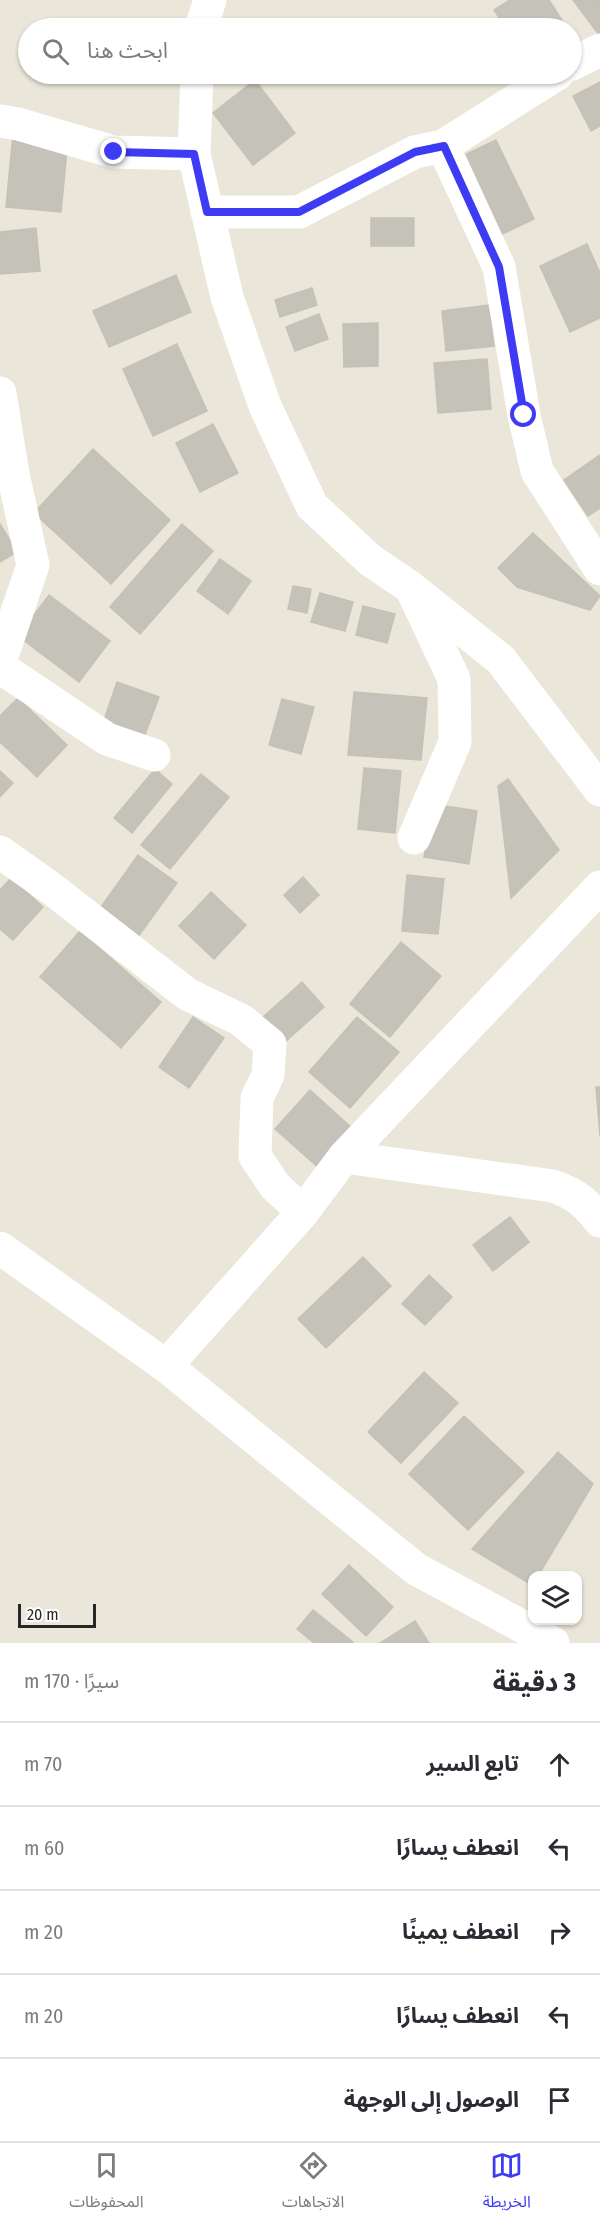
<!DOCTYPE html>
<html lang="ar">
<meta charset="utf-8">
<style>
:root{--surface:#fff;--page:#f2f2f3;--text:#2b2b33;--muted:#7c7c81;--line:#e1e1e2;--accent:#3d3bf4}
body{margin:0;font-family:"Fira Sans Condensed","Noto Sans Arabic",sans-serif;background:var(--page);color:var(--text);direction:rtl}
.controls{position:absolute;right:18px;bottom:18px;display:grid;overflow:hidden;border-radius:12px;box-shadow:0 2px 4px #0004}
.controls button{width:54px;height:54px;display:grid;place-items:center;padding:0;border:0;border-bottom:2px solid var(--line);background:var(--surface);color:var(--text);font:30px sans-serif}
.scale{position:absolute;left:18px;bottom:15px;width:78px;box-sizing:border-box;padding-left:6px;border:3px solid #272727;border-top:0;font-size:16px;line-height:21px;white-space:nowrap;color:#272727;-webkit-text-stroke:4px #fff;paint-order:stroke}
.stop{position:absolute;width:18px;height:18px;margin:-14px;border:4px solid #3d3bf4;border-radius:50%;background:#fff}
.stop.end{background:#3d3bf4;border-color:#fff;box-shadow:0 2px 6px #0008}
.list{margin:0;padding:0;list-style:none}
h2{display:flex;justify-content:space-between;align-items:center;height:78px;margin:0;padding:0 24px;font-size:26px}
h2 small{font-size:20px;font-weight:400;color:var(--muted)}
.list li{display:grid;grid-template-columns:39px 1fr auto;gap:18px;align-items:center;box-sizing:border-box;height:84px;padding:0 24px;border-top:2px solid var(--line)}
.list b{display:block;font-size:22px;white-space:nowrap}
.list em{font-size:20px;font-style:normal;color:var(--muted)}
.icon{flex:none;width:33px;height:33px;fill:none;stroke:currentColor;stroke-width:2;stroke-linecap:round;stroke-linejoin:round}
.map{position:relative;flex:none;width:600px;height:1643px;overflow:hidden;direction:ltr}
.search{position:absolute;background:var(--surface);box-shadow:0 2px 4px #0004;left:18px;right:18px;top:18px;height:66px;display:flex;align-items:center;gap:15px;box-sizing:border-box;padding:0 21px;border-radius:33px;color:var(--muted);font-size:22px}
.sheet{height:498px;background:var(--surface)}
nav{display:flex;justify-content:space-around;align-items:center;box-sizing:border-box;height:84px;border-top:2px solid var(--line);background:var(--surface);font-size:16px;color:var(--muted)}
nav a{display:grid;justify-items:center;gap:3px}
nav .on{color:var(--accent)}
.map>svg:first-child{display:block}
.building{fill:#c5c2b9;stroke:#c4c2b3;stroke-width:1.5}
.lines{fill:none;stroke-linecap:round;stroke-linejoin:round}
.minor{stroke:#fff;stroke-width:33}
.route{stroke:#3d3bf4;stroke-width:8}
</style>
<div class="map">
<svg width="600" height="1643" viewBox="0 0 600 1643">
<rect width="100%" height="100%" fill="#eae6d9"/>
<path class="building" d="M510,0H549L567,28H506L494,10Z
M573,0H600V36Z
M255,80L295,133L253,165L213,113Z
M600,82V126L591,131L573,96Z
M13,134L68,139L61,212L6,207Z
M496,140L534,219L496,237L458,158Z
M371,218H414V246H371Z
M36,228L40,271L0,274V232Z
M587,244L600,273V318L570,332L540,266Z
M176,275L191,312L109,347L93,311Z
M312,288L317,305L280,317L275,300Z
M489,305L494,346L446,351L442,311Z
M319,314L328,339L295,351L286,327Z
M378,323V366L344,367L343,324Z
M177,344L207,411L153,436L123,369Z
M487,359L491,409L438,413L434,363Z
M213,424L238,473L200,492L176,443Z
M93,449L170,520L111,584L34,513Z
M600,455V508L588,516L564,480Z
M0,524L17,552L0,562Z
M182,524L213,551L140,634L110,607Z
M533,533L600,596L590,610L517,587L498,568Z
M220,559L251,581L228,614L197,591Z
M293,586L311,589L307,613L288,609Z
M320,593L353,602L345,631L311,622Z
M49,595L110,641L79,682L18,636Z
M363,606L395,614L387,643L356,635Z
M117,682L159,697L143,740L102,726Z
M354,692L427,698L421,760L348,755Z
M18,698L67,745L37,777L0,742V716Z
M282,699L314,707L301,754L269,745Z
M364,768L401,771L395,833L358,829Z
M155,769L172,784L132,833L114,818Z
M0,771L13,783L0,797Z
M201,774L229,797L170,869L141,845Z
M508,779L559,850L511,898L498,786Z
M432,804L477,811L469,864L424,857Z
M138,855L177,883L135,941L96,914Z
M407,875L444,879L438,934L402,931Z
M303,877L319,895L300,913L284,895Z
M11,878L43,907L13,940L0,929V890Z
M211,892L246,925L214,959L179,926Z
M80,931L161,1002L121,1048L40,977Z
M401,942L441,976L390,1037L350,1004Z
M302,982L324,1007L285,1042L263,1017Z
M193,1017L224,1038L189,1088L159,1067Z
M357,1017L399,1052L350,1108L309,1072Z
M596,1087H600V1136Z
M310,1090L354,1130L320,1169L275,1129Z
M510,1217L529,1242L493,1271L473,1245Z
M363,1257L391,1286L326,1348L298,1319Z
M429,1275L452,1297L425,1325L402,1304Z
M424,1372L458,1403L401,1463L368,1432Z
M464,1416L524,1472L468,1530L409,1474Z
M558,1452L593,1484L538,1576H532V1585L472,1549Z
M349,1565L393,1607L366,1636L322,1594Z
M313,1610L353,1642L352,1643H314L297,1629Z
M415,1621L429,1643H380Z"/>
<g class="lines">
<path class="minor" d="M201,28L210,0
M572,64L600,50
M197,74L194,154L227,297L265,406L312,506L370,560L410,587L501,660L600,790
M0,121L18,124L114,152L194,154
M443,146L499,267L524,415L537,471L600,569
M207,212H299L415,152L443,146L557,74
M0,393L13,474L33,565L0,662
M0,667L107,739L154,755
M414,838L455,742L454,679L414,594
M0,852L52,889L187,994L241,1020L270,1044L268,1075L257,1098L255,1156L275,1186L303,1212
M344,1157L553,1186C575,1194 586,1202 600,1221
M0,1248L166,1366L416,1569L553,1643
M166,1366L303,1212L344,1157L600,887"/>
</g>
<g class="lines">
<path class="route" d="M114,152L194,154L207,212H299L415,152L444,146L499,267L524,415"/>
</g>
</svg>
<div class="controls">
<button><svg class="icon" aria-label="layers" viewBox="0 0 24 24"><path d="M12 4l9 5-9 5-9-5zM3 14l9 5 9-5"/></svg></button>
</div>
<div class="scale">20 m</div>
<div class="stop" style="left:524px;top:415px"></div>
<div class="stop end" style="left:114px;top:152px"></div>
<div class="search"><svg class="icon" aria-label="search" viewBox="0 0 24 24"><circle cx="10" cy="10" r="6"/><path d="M15 15l6 6"/></svg>ابحث هنا</div>
</div>
<section class="sheet">
<h2>3 دقيقة<small>سيرًا · 170 m</small></h2>
<ul class="list">
<li><svg class="icon" aria-label="ahead" viewBox="0 0 24 24"><path d="M12 20V5M6 11l6-6 6 6"/></svg><div><b>تابع السير</b></div><em>70 m</em></li>
<li><svg class="icon" aria-label="left" viewBox="0 0 24 24"><path d="M17 20v-9H6M10 6l-5 5 5 5"/></svg><div><b>انعطف يسارًا</b></div><em>60 m</em></li>
<li><svg class="icon" aria-label="right" viewBox="0 0 24 24"><path d="M7 20v-9h11M14 6l5 5-5 5"/></svg><div><b>انعطف يمينًا</b></div><em>20 m</em></li>
<li><svg class="icon" aria-label="left" viewBox="0 0 24 24"><path d="M17 20v-9H6M10 6l-5 5 5 5"/></svg><div><b>انعطف يسارًا</b></div><em>20 m</em></li>
<li><svg class="icon" aria-label="arrive" viewBox="0 0 24 24"><path d="M6 21V4h12l-3 4 3 4H6"/></svg><div><b>الوصول إلى الوجهة</b></div></li>
</ul>
</section>
<nav>
<a class="on"><svg class="icon" aria-label="map" viewBox="0 0 24 24"><path d="M3 6l6-2 6 2 6-2v14l-6 2-6-2-6 2zM9 4v14M15 6v14"/></svg>الخريطة</a>
<a><svg class="icon" aria-label="directions" viewBox="0 0 24 24"><path d="M12 3l9 9-9 9-9-9zM9 14v-3h6M13 9l2 2-2 2"/></svg>الاتجاهات</a>
<a><svg class="icon" aria-label="saved" viewBox="0 0 24 24"><path d="M7 4h10v16l-5-4-5 4z"/></svg>المحفوظات</a>
</nav>
